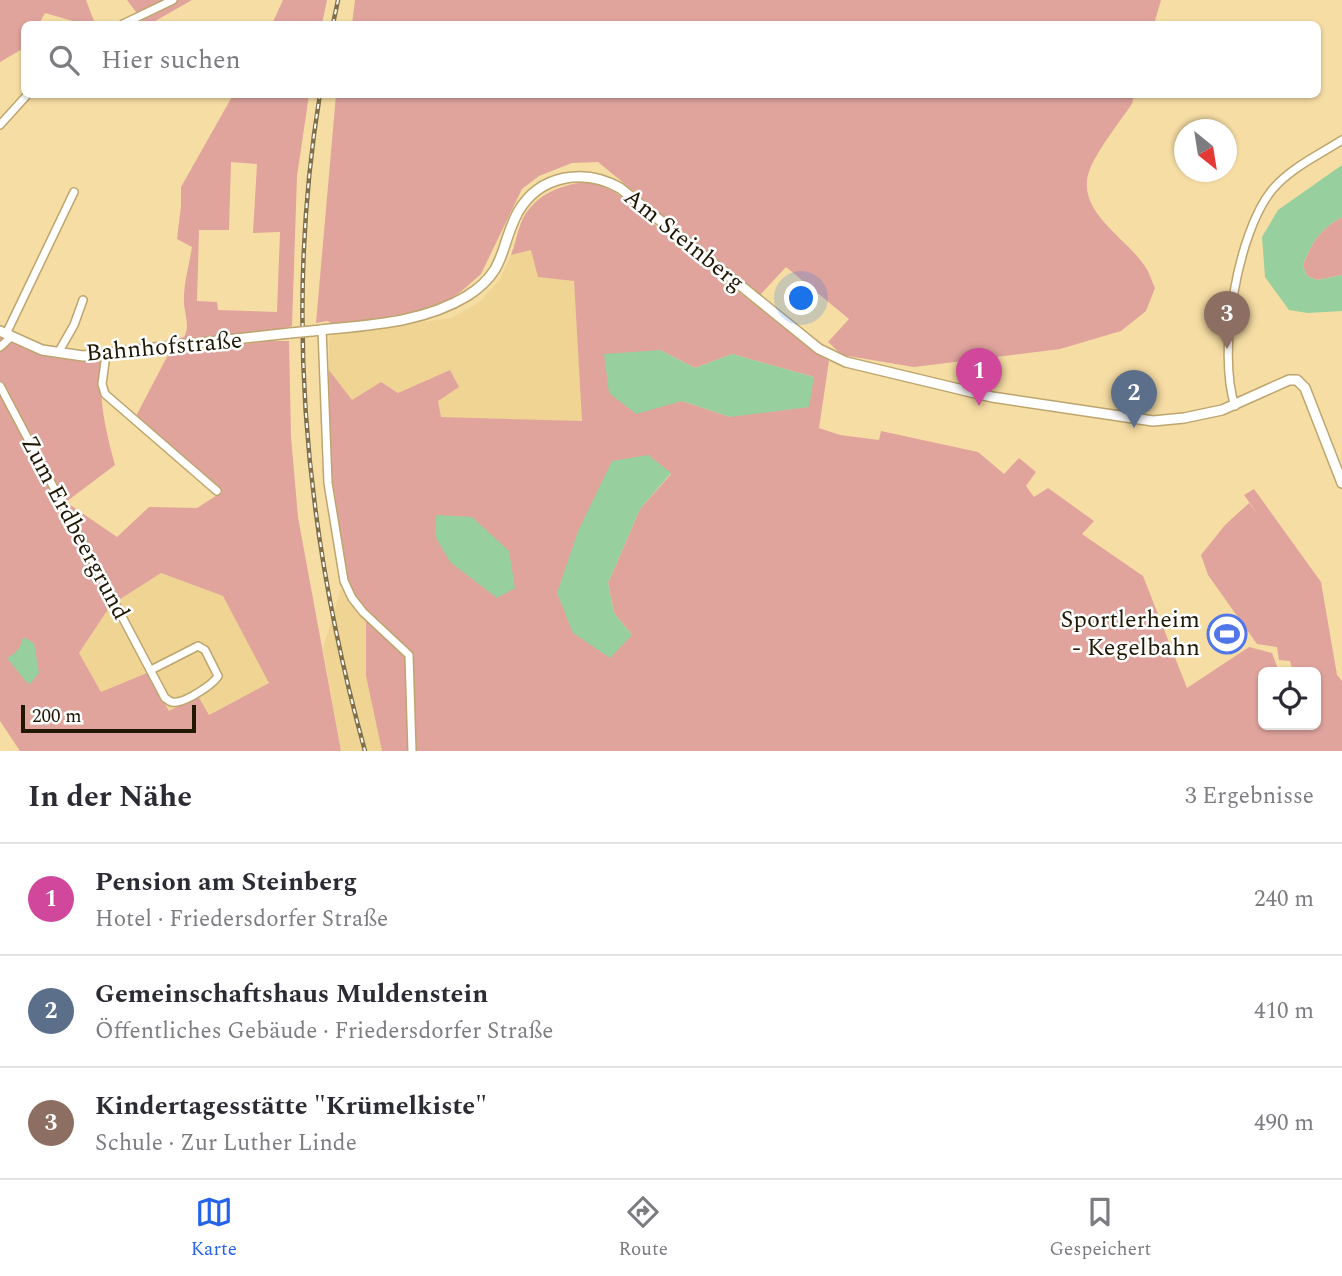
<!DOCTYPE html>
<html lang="de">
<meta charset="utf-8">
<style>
:root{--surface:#fff;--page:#f7f7f7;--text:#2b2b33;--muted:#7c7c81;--line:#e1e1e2;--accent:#2563eb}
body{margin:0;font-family:Spectral,serif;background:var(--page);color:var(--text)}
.controls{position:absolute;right:21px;bottom:21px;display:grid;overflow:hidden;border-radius:10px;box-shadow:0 2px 5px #0004}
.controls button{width:63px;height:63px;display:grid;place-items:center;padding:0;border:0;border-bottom:2px solid var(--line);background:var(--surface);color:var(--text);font:35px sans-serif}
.compass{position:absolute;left:1174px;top:119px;width:63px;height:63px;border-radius:50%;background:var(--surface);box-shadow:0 2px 5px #0004;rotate:150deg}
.scale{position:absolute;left:21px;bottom:18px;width:175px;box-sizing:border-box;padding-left:7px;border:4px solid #211803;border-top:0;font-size:19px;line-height:24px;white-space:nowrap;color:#211803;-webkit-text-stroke:5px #fff;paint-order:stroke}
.you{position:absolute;left:802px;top:299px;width:24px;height:24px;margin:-18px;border:5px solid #fff;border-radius:50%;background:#1a73e8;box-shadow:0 0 0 10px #1a73e833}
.badge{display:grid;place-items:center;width:46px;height:46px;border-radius:50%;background:var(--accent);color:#fff;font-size:23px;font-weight:700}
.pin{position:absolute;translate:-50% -58px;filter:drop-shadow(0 2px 4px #0008)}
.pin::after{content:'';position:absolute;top:37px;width:24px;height:21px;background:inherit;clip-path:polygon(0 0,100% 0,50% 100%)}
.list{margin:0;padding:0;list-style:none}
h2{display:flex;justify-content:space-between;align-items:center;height:91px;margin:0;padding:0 28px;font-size:30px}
h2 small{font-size:23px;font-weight:400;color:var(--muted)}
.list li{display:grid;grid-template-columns:46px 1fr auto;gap:21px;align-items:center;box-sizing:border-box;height:112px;padding:0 28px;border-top:2px solid var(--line)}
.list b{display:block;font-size:26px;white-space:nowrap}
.list p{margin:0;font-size:23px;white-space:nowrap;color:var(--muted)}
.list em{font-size:23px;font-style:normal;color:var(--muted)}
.icon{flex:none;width:38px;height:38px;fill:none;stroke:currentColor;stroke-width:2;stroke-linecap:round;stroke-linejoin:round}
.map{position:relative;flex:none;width:1342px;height:751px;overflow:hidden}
.search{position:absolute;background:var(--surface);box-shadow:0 2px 5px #0004;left:21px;right:21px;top:21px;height:77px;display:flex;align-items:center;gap:18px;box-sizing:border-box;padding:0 24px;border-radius:10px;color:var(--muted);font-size:26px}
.sheet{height:427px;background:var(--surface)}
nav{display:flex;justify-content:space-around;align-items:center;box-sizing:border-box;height:98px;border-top:2px solid var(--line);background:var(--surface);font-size:19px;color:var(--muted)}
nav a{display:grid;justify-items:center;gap:4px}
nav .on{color:var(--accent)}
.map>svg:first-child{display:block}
.built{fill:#efd493}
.green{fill:#e0a49d;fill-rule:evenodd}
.water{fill:#98cf9e}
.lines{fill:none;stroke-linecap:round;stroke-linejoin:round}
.minor-casing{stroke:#bda56e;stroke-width:10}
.major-casing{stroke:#bda56e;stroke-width:12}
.minor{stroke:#fff;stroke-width:7}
.major{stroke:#fff;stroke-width:9}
.rail-casing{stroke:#7f6f4a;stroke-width:4.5}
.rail{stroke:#fff;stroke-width:2;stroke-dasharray:5;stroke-linecap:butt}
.major-bridge-casing{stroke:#bda56e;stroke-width:12;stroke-linecap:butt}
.major-bridge{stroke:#fff;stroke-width:9}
.labels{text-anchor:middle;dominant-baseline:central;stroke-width:5;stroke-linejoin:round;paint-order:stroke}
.street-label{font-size:24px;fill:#211803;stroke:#fff}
.poi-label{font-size:24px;fill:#211803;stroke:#fff;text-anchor:end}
</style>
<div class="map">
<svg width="1342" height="751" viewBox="0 0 1342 751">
<rect width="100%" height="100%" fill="#f6dda4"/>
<path class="built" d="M531,249L574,280L582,422L441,417L438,402L450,370L398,393L381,382L352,400L329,370V338L332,335L451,318L480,302L500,279L511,255Z
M161,573L223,596L270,683L208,715L169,711L101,692L79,653L111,605Z
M341,589L366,619V676L382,751H341L323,648Z"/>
<path class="green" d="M0,0H86L95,24H83L45,13L39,24H24V48L0,62Z
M127,0H192L150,24H136L143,21Z
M283,0H327L322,24H272Z
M355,0H1161L1154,24H352Z
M233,95H309L297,176L292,326L272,332L170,344V341L184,337C190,327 185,315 184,304C183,285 189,266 192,247L177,239L181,206V187ZM231,162L257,164L253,233L280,232L277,312L218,310L217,302L197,301L199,230H229Z
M336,95H1134L1132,104C1120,121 1097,151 1090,169C1073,211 1128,238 1146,268C1150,274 1152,282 1155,288L1146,311L1121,331L1060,349L914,367L842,355L828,342L849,319L786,267L760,295L598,162L572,163L539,176L522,189L481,274L463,290L440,306L408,316L333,324L327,321L316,323Z
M585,182L600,185L615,192L710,270L829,361L819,428L840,435L879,440L881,431L978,452L1004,474L1019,458L1036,472L1026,486L1034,497L1048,488L1094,521L1082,534L1143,576L1187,688L1249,647L1272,653L1279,672H1263V725H1316V672H1293L1290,661L1279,660L1277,647L1257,644L1208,575L1201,555L1225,525L1249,503L1257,513L1244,495L1254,489L1321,582L1337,675L1342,681V751H382L366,676V611L354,594L347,576L330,464L329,370L352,400L381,382L398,393L450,370L459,387L438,401L441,417L582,421L574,281L538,277L531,250L511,255C515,245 517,233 521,223C532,196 559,185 585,182ZM660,350L695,368L732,354L814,377L730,417L682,401ZM648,455L671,474L640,509L608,583L614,613L632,635L557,593Z
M1342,217V275L1317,280L1307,276L1303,265C1312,242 1320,229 1342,217Z
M0,336C37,353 61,360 102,360C98,397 105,429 115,465L66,502L117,537L149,507L197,508L222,492L136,416L169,353L268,341H289L291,437L298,517L341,751H20L0,721ZM161,573L223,596L269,683L209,715L198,696L169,711L147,673L101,692L79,653L111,605Z"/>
<path class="water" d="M1342,165V217C1321,228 1311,243 1303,265L1307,276L1317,280L1342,275V311L1308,313L1289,310L1265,277L1262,237L1278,210Z
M660,350L695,368L732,354L814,377L809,407L730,417L682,401L636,414L609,393L604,354Z
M648,455L671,473L640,509L608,583L614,613L632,635L610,658L573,633L557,593L578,531L612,461Z
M436,515L472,517L509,551L515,588L497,598L450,562L435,536Z
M23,637L34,643L39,673L31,683L28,684L7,658C17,653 21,647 23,637Z"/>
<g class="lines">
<defs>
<path id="minor" d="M123,24L173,0
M0,125L28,94
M322,329L328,483L344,581L352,598L363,612L409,655L412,751
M6,334L74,192
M0,347L11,337
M58,353L74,325L83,300
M106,355L102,384L105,394L217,491
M0,386L165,698C170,701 171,703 177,702C187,701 214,684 218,676L205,650L198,646L151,670
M1235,406C1217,353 1237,233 1272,190C1290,168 1319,155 1342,140"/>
<path id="major" d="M0,331L42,350L83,356L290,333
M312,331C364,325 421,324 467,296C508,270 499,247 518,212C540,174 585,168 620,188L819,349L846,362L992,397L1153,421L1184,418L1222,410L1289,380H1297L1305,388L1342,483"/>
</defs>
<use href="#minor" class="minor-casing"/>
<use href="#major" class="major-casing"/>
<use href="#minor" class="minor"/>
<use href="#major" class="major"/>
<defs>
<path id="rail" d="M333,24L338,0
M320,94C284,314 306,538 365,751"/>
</defs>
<use href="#rail" class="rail-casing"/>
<use href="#rail" class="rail"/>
<defs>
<path id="major-bridge" d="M290,333L312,331"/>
</defs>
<use href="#major-bridge" class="major-bridge-casing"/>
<use href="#major-bridge" class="major-bridge"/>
</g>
<defs>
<symbol id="stadium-ring" viewBox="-11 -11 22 22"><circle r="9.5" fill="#fff" stroke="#5076e9" stroke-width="1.5"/><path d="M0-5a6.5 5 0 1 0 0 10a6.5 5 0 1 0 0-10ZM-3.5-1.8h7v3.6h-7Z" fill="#5076e9"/></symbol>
</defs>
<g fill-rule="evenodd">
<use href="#stadium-ring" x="1205" y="612" width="44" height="44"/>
</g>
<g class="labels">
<g class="street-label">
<text transform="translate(684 240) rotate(39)">Am Steinberg</text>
<text transform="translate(164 347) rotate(-5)">Bahnhofstraße</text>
<text transform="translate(75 528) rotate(62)">Zum Erdbeergrund</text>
</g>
<g class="poi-label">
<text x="1200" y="620">Sportlerheim<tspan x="1200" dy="28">- Kegelbahn</tspan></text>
</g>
</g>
</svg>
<div class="controls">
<button><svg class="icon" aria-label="locate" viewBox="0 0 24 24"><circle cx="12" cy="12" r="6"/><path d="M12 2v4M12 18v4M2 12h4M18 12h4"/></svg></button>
</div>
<svg class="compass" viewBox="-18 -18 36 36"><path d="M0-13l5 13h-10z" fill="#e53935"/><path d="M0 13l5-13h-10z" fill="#7c7c81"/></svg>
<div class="scale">200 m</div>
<div class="you"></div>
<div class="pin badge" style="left:979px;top:406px;background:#d1479c">1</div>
<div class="pin badge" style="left:1134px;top:428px;background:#5c6f8a">2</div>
<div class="pin badge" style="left:1227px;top:349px;background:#8d6e63">3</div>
<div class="search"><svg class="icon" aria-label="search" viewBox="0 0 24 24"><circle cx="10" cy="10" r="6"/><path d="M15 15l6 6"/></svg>Hier suchen</div>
</div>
<section class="sheet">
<h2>In der Nähe<small>3 Ergebnisse</small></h2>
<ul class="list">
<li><span class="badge" style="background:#d1479c">1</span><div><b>Pension am Steinberg</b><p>Hotel · Friedersdorfer Straße</p></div><em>240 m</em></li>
<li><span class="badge" style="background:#5c6f8a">2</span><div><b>Gemeinschaftshaus Muldenstein</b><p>Öffentliches Gebäude · Friedersdorfer Straße</p></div><em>410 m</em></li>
<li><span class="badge" style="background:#8d6e63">3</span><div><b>Kindertagesstätte &quot;Krümelkiste&quot;</b><p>Schule · Zur Luther Linde</p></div><em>490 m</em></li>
</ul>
</section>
<nav>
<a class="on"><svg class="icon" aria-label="map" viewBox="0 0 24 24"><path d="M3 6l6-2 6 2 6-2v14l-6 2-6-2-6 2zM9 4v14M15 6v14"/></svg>Karte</a>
<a><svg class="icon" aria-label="directions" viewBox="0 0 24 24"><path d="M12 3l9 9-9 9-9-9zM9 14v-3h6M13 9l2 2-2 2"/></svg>Route</a>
<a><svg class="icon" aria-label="saved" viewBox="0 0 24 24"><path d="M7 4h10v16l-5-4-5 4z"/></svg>Gespeichert</a>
</nav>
